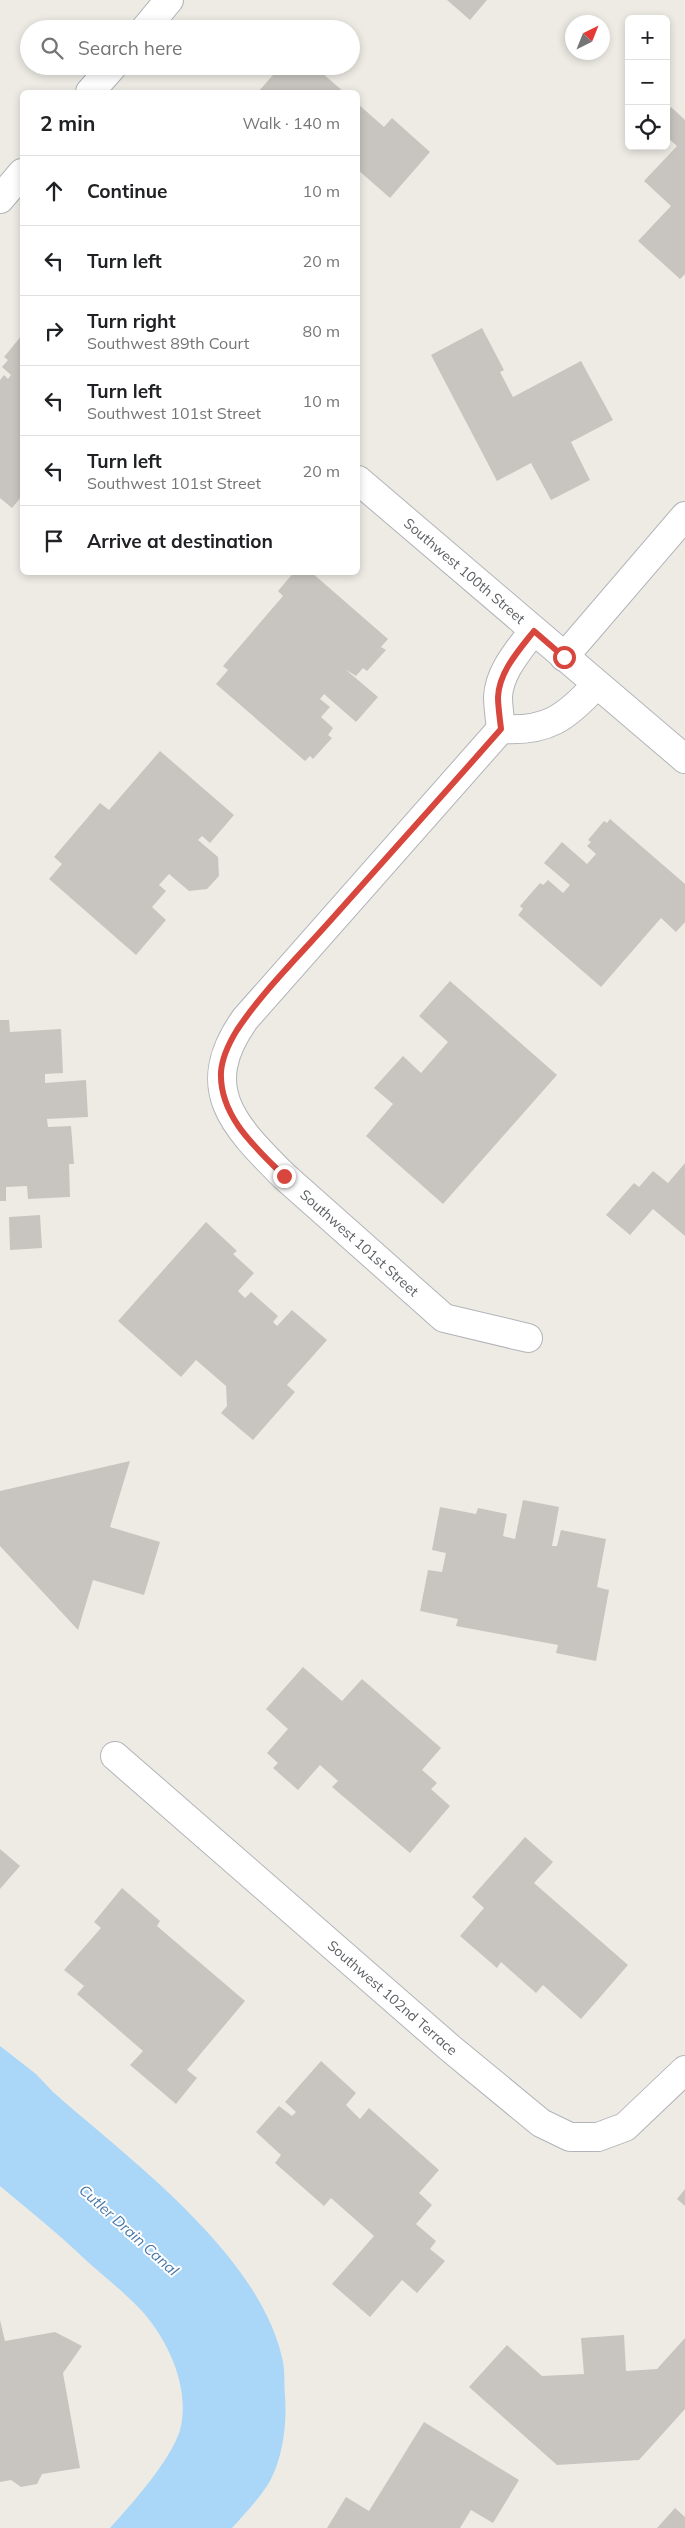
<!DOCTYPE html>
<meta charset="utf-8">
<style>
:root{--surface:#fff;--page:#f2f2f2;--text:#202124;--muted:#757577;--line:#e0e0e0}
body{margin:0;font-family:Mulish,sans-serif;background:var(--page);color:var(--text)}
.controls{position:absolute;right:15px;top:15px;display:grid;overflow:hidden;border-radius:8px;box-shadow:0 2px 8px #0003}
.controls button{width:45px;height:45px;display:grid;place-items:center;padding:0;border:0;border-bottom:1px solid var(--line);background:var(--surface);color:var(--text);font:25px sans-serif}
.compass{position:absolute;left:565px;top:15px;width:45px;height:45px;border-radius:50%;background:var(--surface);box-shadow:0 2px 8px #0003;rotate:43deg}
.stop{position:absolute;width:15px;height:15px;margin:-11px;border:4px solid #d8473e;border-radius:50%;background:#fff}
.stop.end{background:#d8473e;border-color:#fff;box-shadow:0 1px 5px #0008}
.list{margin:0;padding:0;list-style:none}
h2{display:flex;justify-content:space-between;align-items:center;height:65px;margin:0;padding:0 20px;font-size:21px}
h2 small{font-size:16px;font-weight:400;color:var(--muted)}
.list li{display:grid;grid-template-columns:32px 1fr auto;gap:15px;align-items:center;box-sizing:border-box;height:70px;padding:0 20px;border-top:1px solid var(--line)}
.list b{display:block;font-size:19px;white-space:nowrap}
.list p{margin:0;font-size:16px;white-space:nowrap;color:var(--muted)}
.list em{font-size:16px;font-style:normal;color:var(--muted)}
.icon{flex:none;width:28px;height:28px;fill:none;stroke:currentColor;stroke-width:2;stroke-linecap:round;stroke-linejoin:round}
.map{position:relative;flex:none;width:685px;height:2528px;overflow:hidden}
.search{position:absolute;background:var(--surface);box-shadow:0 2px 8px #0003;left:20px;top:20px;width:340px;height:55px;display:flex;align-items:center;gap:12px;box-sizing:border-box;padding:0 18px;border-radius:28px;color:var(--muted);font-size:19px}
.panel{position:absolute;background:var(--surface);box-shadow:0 2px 8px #0003;left:20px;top:90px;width:340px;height:485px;border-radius:8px}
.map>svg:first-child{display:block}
.water{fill:#aad6f7}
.building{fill:#c8c5c0}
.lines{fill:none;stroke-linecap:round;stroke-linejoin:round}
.minor-casing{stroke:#b1b4b8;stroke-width:30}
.minor{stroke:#fff;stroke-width:28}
.route{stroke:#d8473e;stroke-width:6}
.labels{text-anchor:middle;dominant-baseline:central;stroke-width:4;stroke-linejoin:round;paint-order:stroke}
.street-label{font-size:14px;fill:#5c5f63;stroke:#fff}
.water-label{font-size:15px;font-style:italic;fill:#4978a7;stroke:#fff}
</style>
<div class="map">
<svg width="685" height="2528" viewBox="0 0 685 2528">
<rect width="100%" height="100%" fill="#edebe4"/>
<path class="water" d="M0,2046L36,2074L53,2092C130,2160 262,2256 283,2362C285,2373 284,2385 285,2396C287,2424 283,2456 270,2481C260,2498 245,2513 232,2528H110C132,2504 171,2460 180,2430C191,2388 168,2339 140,2309C124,2292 106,2278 89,2263C61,2236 30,2211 0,2186Z"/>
<path class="building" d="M447,0H487L470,20Z
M281,66H314L344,92H258Z
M358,104L384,127L392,118L430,152L390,198L358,170Z
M671,107L685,120V274L680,279L638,241L671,206L644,181L677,146L666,136V112Z
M482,328L504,370L500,372L513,397L581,361L613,420L571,442L590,480L551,500L531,463L497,481L431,355Z
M22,335V496L12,508L0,498V380L4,375L8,379L11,375L2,367L8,360L4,357Z
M294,572H311L388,639L381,647L386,650L367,671L363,668L356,676L345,669L378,697L356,722L324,694L320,699L330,707L321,717L333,728L328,735L332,738L313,759L310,756L305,761L216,684L228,670L223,666L283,596L278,591Z
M160,751L234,815L210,843L202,836L198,840L218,857L219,876L207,889L189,891L169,874L159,885L166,891L152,907L166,920L136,955L49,879L62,864L54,857L100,803L109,810Z
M610,819L685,884V922L676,932L661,918L601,987L518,915L523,909L520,906L540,883L543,885L548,880L563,893L570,885L544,863L562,842L587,864L596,854L587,846L591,842L588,840L604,821L607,823Z
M450,981L557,1075L443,1204L366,1136L393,1104L374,1088L403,1056L421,1073L448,1042L419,1016Z
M0,1020H9L10,1032L61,1029L63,1073L45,1074V1083L86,1080L88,1117L47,1119L48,1127L71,1126L74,1164H69L70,1197L28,1199L27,1186L6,1187V1201H0Z
M685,1163V1236L653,1209L630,1235L606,1215L634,1183L639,1187L653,1171L668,1183Z
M40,1215L42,1248L10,1250L9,1217Z
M206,1222L237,1251L233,1254L254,1273L238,1291L245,1298L251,1292L278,1316L273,1322L277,1326L292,1310L327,1340L287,1385L295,1392L253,1440L221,1413L227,1406L226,1386L196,1360L181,1377L118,1321Z
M130,1461L110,1527L160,1542L144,1595L93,1580L78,1630L0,1546V1491Z
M523,1500L559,1507L552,1546H557L561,1530L606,1539L597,1587L609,1590L596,1661L556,1653L558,1645L456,1626L458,1619L420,1611L428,1570L442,1572L446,1553L432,1550L440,1507L476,1514L478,1508L507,1514L503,1536L515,1539Z
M303,1667L342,1701L362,1679L441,1748L422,1770L437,1783L431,1789L450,1806L410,1853L332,1787L338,1781L320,1765L298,1790L273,1768L278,1763L267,1753L288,1729L266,1709Z
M525,1837L553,1862L534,1883L628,1965L581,2019L543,1985L536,1993L501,1962L497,1968L460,1936L484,1908L472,1897Z
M0,1849L20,1866L0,1889Z
M122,1888L160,1921L157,1926L245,2001L187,2070L197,2078L176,2104L130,2065L143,2051L77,1994L84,1986L64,1970L101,1928L94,1922Z
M321,2061L356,2093L346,2105L360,2119L369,2108L439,2170L419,2193L432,2205L416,2224L436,2241L430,2249L445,2261L417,2293L402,2280L370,2317L332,2284L374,2236L331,2198L324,2206L275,2163L281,2155L256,2132L279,2106L292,2116L296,2112L285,2102Z
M685,2189V2206L677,2199Z
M0,2320L5,2341L55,2332L82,2346L63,2373L80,2468L42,2474L37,2484L21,2487L11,2480L0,2482Z
M624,2335L626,2371L657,2369L685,2338V2409L639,2460L557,2465L469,2387L507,2345L542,2376L584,2374L581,2338Z
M424,2422L519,2480L493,2523L471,2510L460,2528H327L346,2497L369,2511Z
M675,2508L685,2517V2528H657Z"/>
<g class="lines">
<defs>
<g id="minor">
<path d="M145,29L169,0"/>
<path d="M90,92L113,66"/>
<path d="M0,199L22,173"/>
<path id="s1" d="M358,480L685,759"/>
<path d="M564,657L685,516"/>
<path id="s2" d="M501,729L245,1019C196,1088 233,1125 284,1176L444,1318L528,1338"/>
<path d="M501,729C547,732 566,718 596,685"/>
<path d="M501,729C500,719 498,707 498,697C499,672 519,650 533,631"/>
<path id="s3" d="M115,1756L450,2048L541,2123L570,2137H598L625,2127L685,2070"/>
</g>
</defs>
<use href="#minor" class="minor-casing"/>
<use href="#minor" class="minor"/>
</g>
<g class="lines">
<path class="route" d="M284,1176C256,1148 219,1116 221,1072C222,1058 229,1043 237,1030C263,991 299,956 330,921C387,857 444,794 501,729C500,719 498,707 498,697C499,672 519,650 534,631L564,657"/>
</g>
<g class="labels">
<g class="street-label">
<text stroke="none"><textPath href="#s1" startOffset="140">Southwest 100th Street</textPath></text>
<text stroke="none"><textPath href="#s2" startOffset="671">Southwest 101st Street</textPath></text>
<text stroke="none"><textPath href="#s3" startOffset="368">Southwest 102nd Terrace</textPath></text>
</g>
<g class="water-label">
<text transform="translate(129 2230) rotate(42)">Cutler Drain Canal</text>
</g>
</g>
</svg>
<div class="controls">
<button>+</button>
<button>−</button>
<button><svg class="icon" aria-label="locate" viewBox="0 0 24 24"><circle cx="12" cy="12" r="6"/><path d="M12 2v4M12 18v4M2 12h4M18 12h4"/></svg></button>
</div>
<svg class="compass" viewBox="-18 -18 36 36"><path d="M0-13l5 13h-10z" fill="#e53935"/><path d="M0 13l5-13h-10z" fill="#757577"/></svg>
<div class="stop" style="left:564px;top:657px"></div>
<div class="stop end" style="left:284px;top:1176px"></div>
<div class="search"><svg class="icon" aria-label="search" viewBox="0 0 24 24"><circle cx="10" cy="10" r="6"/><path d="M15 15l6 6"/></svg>Search here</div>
<section class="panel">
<h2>2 min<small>Walk · 140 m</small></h2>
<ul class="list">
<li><svg class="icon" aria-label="ahead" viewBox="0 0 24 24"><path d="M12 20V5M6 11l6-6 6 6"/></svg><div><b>Continue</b></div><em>10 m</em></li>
<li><svg class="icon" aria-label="left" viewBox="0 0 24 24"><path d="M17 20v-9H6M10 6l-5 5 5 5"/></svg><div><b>Turn left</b></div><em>20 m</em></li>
<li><svg class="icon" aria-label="right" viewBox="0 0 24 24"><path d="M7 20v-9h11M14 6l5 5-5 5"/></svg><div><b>Turn right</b><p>Southwest 89th Court</p></div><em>80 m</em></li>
<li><svg class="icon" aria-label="left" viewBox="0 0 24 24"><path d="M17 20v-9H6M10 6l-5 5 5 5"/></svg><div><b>Turn left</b><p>Southwest 101st Street</p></div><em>10 m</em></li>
<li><svg class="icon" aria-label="left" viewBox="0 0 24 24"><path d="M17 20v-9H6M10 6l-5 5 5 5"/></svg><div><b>Turn left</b><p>Southwest 101st Street</p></div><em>20 m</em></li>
<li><svg class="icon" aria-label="arrive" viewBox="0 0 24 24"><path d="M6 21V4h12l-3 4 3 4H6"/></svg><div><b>Arrive at destination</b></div></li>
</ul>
</section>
</div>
